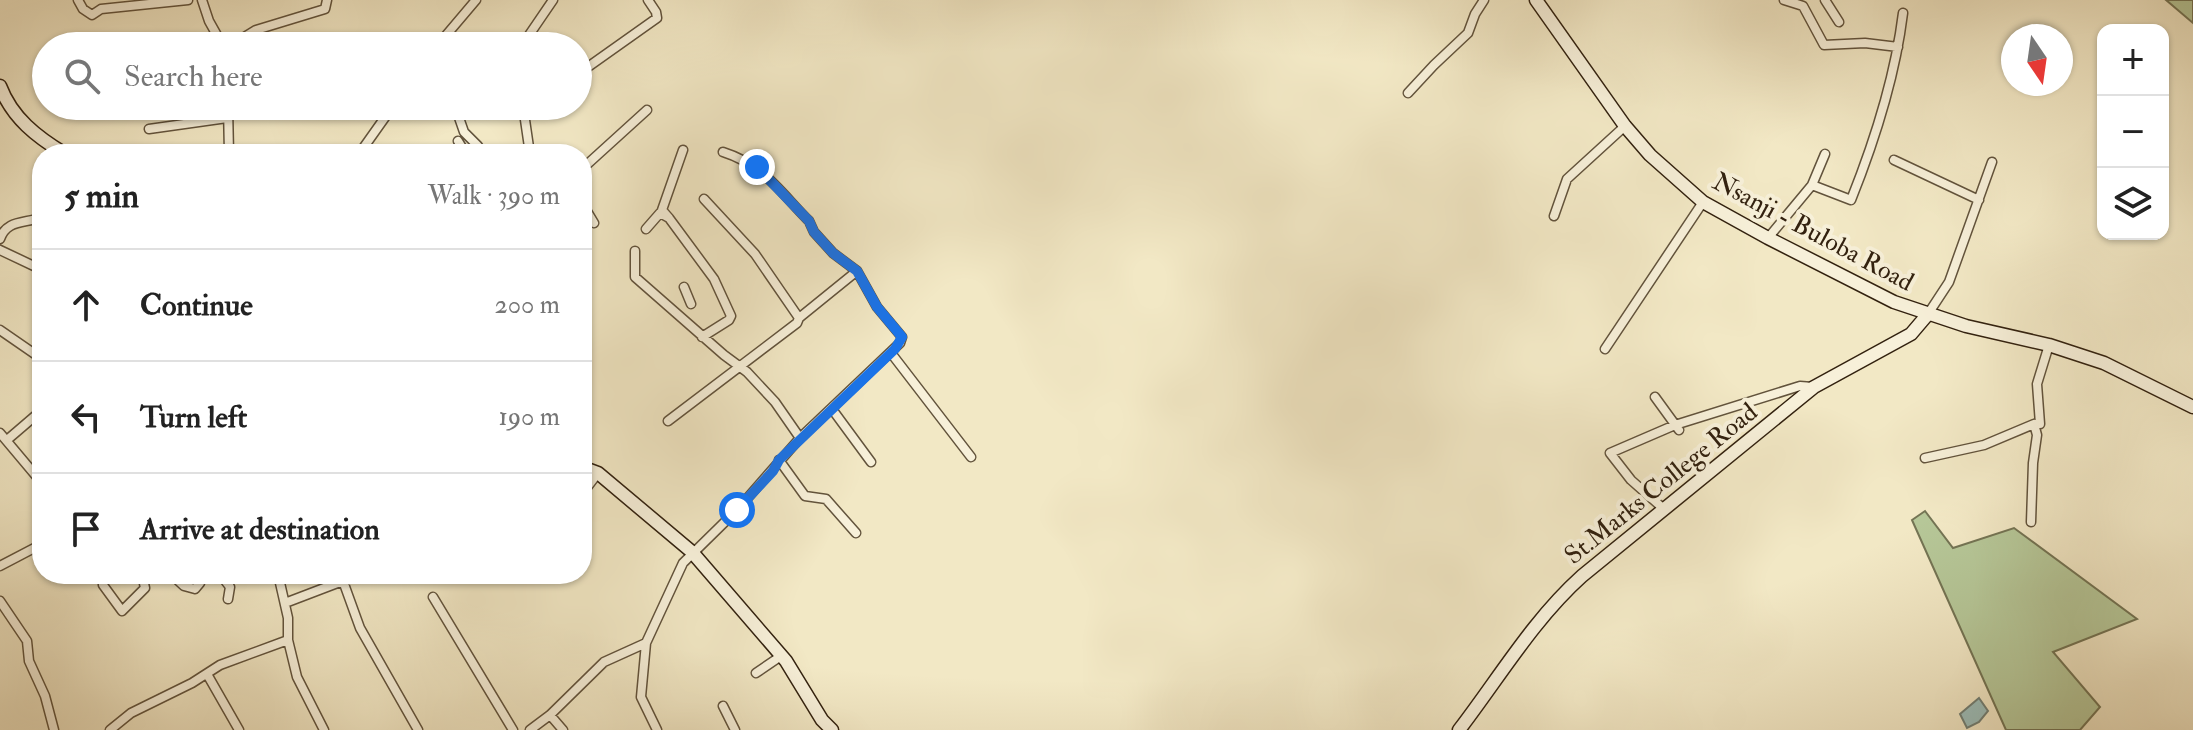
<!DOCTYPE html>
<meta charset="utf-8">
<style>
:root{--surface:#fff;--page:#f6f6f6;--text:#222;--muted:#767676;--line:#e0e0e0}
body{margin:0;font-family:"IM FELL Double Pica",serif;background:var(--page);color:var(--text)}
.controls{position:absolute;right:24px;top:24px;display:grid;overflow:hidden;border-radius:16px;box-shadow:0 2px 6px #0004}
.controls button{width:72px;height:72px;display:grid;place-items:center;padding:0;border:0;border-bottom:2px solid var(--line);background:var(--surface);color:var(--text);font:40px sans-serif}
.compass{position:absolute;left:2001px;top:24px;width:72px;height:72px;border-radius:50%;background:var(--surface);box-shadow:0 2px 6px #0004;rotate:167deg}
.stop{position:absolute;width:24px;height:24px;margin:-18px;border:6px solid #1a73e8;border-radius:50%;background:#fff}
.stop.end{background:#1a73e8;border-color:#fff;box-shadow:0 2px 8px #0008}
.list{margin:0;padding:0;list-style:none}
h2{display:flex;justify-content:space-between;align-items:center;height:104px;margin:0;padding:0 32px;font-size:34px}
h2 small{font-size:26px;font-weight:400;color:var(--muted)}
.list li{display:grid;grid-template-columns:52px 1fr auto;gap:24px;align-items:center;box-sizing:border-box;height:112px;padding:0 32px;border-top:2px solid var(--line)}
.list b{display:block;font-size:30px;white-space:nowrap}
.list em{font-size:26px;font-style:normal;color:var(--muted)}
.icon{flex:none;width:44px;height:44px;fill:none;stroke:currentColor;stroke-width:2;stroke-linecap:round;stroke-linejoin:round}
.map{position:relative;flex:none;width:2193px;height:730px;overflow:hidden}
.search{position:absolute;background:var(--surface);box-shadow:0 2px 6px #0004;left:32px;top:32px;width:560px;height:88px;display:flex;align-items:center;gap:20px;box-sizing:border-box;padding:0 28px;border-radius:44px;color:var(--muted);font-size:30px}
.panel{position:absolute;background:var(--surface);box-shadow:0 2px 6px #0004;left:32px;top:144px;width:560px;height:440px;border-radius:32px}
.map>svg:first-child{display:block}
.green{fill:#b6c798;stroke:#747454;stroke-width:2}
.water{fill:#9dbfbb;stroke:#728076;stroke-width:2}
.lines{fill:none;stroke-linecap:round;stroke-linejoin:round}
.street-casing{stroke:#62533c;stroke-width:11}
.secondary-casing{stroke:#32210f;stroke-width:15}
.street{stroke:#f7f0d9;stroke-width:8}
.secondary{stroke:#f7f0d9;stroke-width:12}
.route{stroke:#1a73e8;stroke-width:10}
.labels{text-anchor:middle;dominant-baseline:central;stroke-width:8;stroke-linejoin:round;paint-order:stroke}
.street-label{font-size:26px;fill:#32210f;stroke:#f7f0d9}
</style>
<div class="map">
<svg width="2193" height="730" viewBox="0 0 2193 730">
<rect width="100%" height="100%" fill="#f2e8c5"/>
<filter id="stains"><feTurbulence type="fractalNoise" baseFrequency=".0025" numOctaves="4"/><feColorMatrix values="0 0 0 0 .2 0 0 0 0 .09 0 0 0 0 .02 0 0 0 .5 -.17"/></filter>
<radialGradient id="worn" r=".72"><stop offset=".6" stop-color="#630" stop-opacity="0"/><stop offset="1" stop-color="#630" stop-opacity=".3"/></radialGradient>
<path class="green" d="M2166,0H2193V23Z
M1925,511L1953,548L2014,528L2137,619L2053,652L2100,707L2080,730H2006L1912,520Z"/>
<path class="water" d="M1979,698L1988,711L1979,722L1967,728L1960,714Z"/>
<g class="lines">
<defs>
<path id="street" d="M78,0L83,9L92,15L101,9L188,0
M202,0L209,21L223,46
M1784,0L1803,6L1824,45L1865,43L1898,47
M1825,0L1839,22
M230,46L256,30L325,9L327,0
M437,46L476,0
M518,46L525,41L553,0
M578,74L657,18L656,12L648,0
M1408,93L1434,65L1468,33L1475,14L1484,0
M228,106L229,154
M455,106L464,132L478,146L477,151L472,154
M228,113L248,106
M149,129L227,118
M458,141L466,154
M359,154L393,106
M530,154L524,113L532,106
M1894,160L1979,200
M582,169L647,110
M1812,185L1851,200C1875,140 1895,78 1903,13
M582,203L594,223
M1554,216L1567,179L1625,126
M669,218L714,279L731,316L729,320L702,337
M646,229L660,213L669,218L662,210L683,150
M1768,238L1812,185L1825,154
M0,239C7,219 25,224 42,217
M0,250L38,268
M635,251V277L724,355L747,372L775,402L800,438
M684,287L691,304
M1928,314L1949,282L1992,162
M799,318L857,271
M0,330L42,359
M1605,349L1703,202
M891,353L971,457
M582,362L586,371
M1655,397L1679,430
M832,409L871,462
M668,421L797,323L799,318L755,254L704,199
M0,433L42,483
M7,440L42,410
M1925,458L1984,445L2034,424
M779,460L805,496L826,499L856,533
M582,494L598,473
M1665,510L1631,480L1610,453L1675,425L1800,386L1813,387
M2031,522L2033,463L2037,435L2034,424H2040L2037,384L2049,345
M582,548H583
M0,566L42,544
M102,574L103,585L122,611L145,588L142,574
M171,574L184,586L195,589L200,583L196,574
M220,574L230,587L228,599
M343,581L360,628L418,730
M433,597L513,730
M0,601L27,641L29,661L45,696L54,730
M285,603L361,574
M288,640L297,677L324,730
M646,643L641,697L657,730
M756,673L781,656
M207,674L239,730
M723,706L735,730
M550,715L563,730
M110,730L131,713L192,683L220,665L288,640V618L278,574
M530,730L550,715L604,662L646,643L683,563L737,510L800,438L900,343L902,337L877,307L857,271L833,253L814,232L809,221C780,192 764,165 723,152"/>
<path id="secondary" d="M1536,0L1625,126L1650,155L1703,202L1768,238L1894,302L1966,326L2049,345L2104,363L2193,407
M0,86C12,118 37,137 65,154
M582,467L598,473L692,552L786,661L822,720L832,730
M1459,730C1499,678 1533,620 1582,576L1814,387L1911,334L1928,314"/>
</defs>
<use href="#street" class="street-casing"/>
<use href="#secondary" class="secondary-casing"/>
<use href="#street" class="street"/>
<use href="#secondary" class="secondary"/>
</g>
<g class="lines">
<path class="route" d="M737,510L773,471L779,460L895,349L902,337L877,307L857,271L833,253L814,232L809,221L757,167"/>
</g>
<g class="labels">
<g class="street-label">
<text transform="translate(1813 232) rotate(28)">Nsanji - Buloba Road</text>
<text transform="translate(1661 484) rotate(-39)">St.Marks College Road</text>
</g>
</g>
<rect width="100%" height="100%" filter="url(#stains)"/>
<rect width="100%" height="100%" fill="url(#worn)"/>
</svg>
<div class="controls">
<button>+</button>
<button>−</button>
<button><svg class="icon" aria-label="layers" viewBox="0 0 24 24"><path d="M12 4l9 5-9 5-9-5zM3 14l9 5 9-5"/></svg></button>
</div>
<svg class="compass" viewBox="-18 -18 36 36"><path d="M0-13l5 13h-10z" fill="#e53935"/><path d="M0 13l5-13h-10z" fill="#767676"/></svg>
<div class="stop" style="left:737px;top:510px"></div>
<div class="stop end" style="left:757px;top:167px"></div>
<div class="search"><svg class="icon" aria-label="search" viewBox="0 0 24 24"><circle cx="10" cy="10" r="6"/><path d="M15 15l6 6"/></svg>Search here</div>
<section class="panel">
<h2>5 min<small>Walk · 390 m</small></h2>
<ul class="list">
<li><svg class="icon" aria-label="ahead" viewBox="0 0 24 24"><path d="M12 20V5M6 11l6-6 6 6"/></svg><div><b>Continue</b></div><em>200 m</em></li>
<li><svg class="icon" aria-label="left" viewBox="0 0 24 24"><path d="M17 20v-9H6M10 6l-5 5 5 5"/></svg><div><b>Turn left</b></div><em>190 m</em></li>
<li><svg class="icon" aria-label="arrive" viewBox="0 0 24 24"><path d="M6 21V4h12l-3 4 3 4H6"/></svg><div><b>Arrive at destination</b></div></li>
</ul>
</section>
</div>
